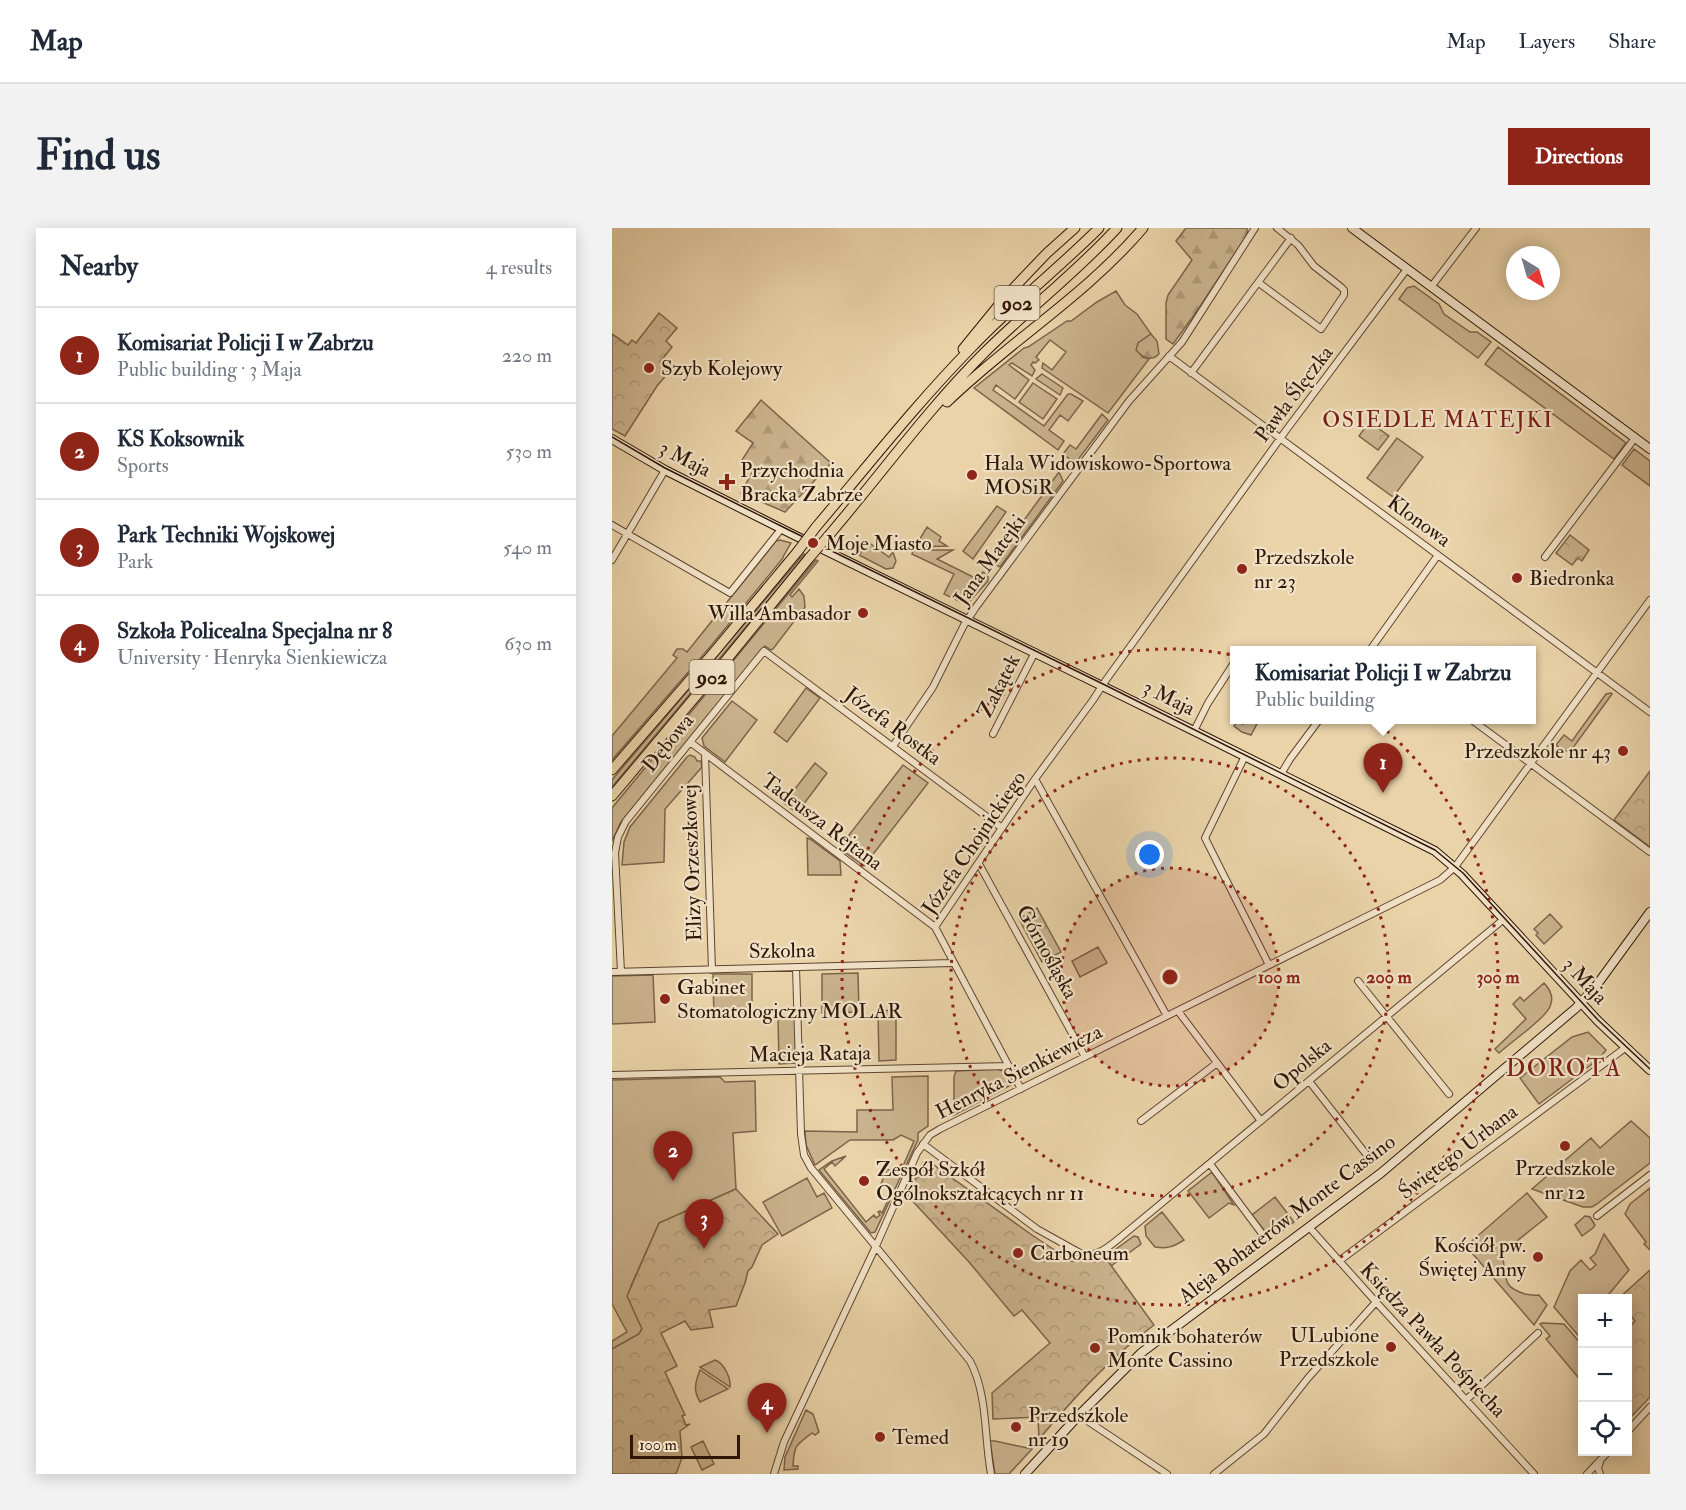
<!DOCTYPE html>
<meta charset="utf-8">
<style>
:root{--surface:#fff;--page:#f2f2f3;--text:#1f2937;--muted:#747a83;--line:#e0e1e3;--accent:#8f2418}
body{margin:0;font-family:"IM FELL Double Pica",serif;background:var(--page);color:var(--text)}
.controls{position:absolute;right:18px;bottom:18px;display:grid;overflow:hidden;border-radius:0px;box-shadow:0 3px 15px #0003}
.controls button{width:54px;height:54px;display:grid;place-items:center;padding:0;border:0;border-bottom:2px solid var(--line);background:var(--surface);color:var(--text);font:30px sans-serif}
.compass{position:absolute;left:894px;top:18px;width:54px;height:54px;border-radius:50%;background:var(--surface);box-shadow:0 3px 15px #0003;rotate:143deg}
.scale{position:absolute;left:18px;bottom:15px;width:110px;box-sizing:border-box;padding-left:6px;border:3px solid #2f1607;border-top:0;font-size:16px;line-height:21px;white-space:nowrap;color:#2f1607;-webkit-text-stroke:4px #f1e2c7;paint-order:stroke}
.you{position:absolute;left:538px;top:627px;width:21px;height:21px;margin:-15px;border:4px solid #fff;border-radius:50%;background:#1a73e8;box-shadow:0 0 0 9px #1a73e833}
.badge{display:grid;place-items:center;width:39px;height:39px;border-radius:50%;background:var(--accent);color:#fff;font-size:20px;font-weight:700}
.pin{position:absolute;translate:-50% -50px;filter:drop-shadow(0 2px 3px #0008)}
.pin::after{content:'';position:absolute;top:32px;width:21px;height:18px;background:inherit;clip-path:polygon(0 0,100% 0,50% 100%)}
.popup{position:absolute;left:618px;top:418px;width:306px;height:78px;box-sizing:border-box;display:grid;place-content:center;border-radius:0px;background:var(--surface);filter:drop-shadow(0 2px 4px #0005);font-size:20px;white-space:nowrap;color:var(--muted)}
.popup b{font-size:22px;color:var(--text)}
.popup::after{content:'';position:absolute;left:50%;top:100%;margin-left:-12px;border:12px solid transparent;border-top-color:var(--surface)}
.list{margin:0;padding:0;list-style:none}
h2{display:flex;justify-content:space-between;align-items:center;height:78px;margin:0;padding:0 24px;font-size:26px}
h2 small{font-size:20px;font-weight:400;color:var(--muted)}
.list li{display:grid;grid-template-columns:39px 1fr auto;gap:18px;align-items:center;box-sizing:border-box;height:96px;padding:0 24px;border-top:2px solid var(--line)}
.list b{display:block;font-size:22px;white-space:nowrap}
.list p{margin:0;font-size:20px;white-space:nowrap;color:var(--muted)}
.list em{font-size:20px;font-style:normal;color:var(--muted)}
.icon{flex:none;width:33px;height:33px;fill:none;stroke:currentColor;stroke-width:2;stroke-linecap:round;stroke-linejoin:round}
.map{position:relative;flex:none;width:1038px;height:1246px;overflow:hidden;border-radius:0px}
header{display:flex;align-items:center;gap:36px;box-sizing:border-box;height:84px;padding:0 30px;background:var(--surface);border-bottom:2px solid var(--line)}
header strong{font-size:28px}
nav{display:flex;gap:33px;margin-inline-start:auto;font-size:21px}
.intro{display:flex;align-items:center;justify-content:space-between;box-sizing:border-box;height:144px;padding:0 36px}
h1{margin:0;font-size:42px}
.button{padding:15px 27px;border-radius:0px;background:var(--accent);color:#fff;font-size:21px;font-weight:700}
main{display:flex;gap:36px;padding:0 36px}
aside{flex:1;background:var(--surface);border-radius:0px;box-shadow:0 3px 15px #0003}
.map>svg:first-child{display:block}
.green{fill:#cab38d;stroke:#7c644a;stroke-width:1.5}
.forest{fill:url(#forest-firs);stroke:#7c644a;stroke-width:1.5}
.park{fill:url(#park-crowns);stroke:#7c644a;stroke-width:1.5}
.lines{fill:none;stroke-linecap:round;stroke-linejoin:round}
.street-casing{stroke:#5e4530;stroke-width:8}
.secondary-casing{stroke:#2f1607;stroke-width:10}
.primary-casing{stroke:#2f1607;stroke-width:11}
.street{stroke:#f1e2c7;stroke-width:6}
.secondary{stroke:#f1e2c7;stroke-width:8}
.primary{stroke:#ead3a9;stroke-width:9}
.tram{stroke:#2f1607;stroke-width:1.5}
.primary-bridge-casing{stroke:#2f1607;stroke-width:11;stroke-linecap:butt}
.primary-bridge{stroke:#ead3a9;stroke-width:9}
.ring{fill:none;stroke:#8f2418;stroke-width:3;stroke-dasharray:3 6}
.poi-dot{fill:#8f2418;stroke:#f1e2c7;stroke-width:2}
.labels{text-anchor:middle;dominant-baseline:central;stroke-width:4.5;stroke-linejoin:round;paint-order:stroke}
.shield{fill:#f1e2c7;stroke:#695341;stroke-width:1.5}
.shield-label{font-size:20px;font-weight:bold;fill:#2f1607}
.poi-label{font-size:21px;fill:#2f1607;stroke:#f1e2c7;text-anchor:start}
.street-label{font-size:21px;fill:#2f1607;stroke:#f1e2c7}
.neighbourhood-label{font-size:22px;letter-spacing:1.5px;fill:#7a1f14;stroke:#f1e2c7}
.quarter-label{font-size:24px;letter-spacing:1.5px;fill:#7a1f14;stroke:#f1e2c7}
.centre{fill:#8f2418;stroke:#f1e2c7;stroke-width:3}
.ring-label{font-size:18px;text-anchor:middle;font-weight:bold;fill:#8f2418;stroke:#f1e2c7;stroke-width:4.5;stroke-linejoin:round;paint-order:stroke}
</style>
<header>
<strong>Map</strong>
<nav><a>Map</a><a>Layers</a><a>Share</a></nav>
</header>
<div class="intro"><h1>Find us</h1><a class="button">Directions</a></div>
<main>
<aside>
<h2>Nearby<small>4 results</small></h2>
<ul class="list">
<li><span class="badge">1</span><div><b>Komisariat Policji I w Zabrzu</b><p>Public building · 3 Maja</p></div><em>220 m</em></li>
<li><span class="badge">2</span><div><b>KS Koksownik</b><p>Sports</p></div><em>530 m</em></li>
<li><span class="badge">3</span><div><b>Park Techniki Wojskowej</b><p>Park</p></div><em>540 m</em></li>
<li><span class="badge">4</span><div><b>Szkoła Policealna Specjalna nr 8</b><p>University · Henryka Sienkiewicza</p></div><em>630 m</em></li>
</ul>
</aside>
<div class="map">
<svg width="1038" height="1246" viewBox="0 0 1038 1246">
<defs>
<pattern id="forest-firs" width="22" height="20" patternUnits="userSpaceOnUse" patternTransform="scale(1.5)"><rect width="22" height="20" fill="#cab38d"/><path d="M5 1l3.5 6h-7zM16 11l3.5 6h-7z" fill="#ae9978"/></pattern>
<pattern id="park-crowns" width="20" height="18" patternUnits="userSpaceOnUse" patternTransform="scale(1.5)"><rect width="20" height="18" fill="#cab38d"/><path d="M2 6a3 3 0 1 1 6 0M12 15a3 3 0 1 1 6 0" fill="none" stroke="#ae9978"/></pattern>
</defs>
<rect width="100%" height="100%" fill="#ead3a9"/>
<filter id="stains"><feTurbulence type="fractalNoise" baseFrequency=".00333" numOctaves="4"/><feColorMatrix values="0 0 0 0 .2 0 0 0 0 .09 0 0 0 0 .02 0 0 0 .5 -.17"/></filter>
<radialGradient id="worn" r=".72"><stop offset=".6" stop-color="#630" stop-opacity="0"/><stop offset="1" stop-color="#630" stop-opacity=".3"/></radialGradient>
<path class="green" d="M802,58L827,76L832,86L858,104H865L879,114L866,130L787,71L795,60Z
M504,63L513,77L525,86L539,106L526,115L530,129L537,131L496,185L430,140L431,135L440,142L454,124L438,112L424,129L427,132L423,135L421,134L419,137L423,142L420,148L400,135L397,137L417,152L403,171L384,157L381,162L432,198L456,166H459L471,173L456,193L448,187L437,202L452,213L446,222L362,160L412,120L416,119L455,93H459L485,74Z
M886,119L1014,215L1002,231L873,136Z
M430,146L451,160L448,167L424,151Z
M421,155L445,171L431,191L407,174Z
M490,186L496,192L465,233L459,232L451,226L458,217L464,221Z
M785,210L811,229L781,269L755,250Z
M1022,221L1038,233V258L1010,237Z
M447,244L451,253L443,264L388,339L381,335Z
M385,278L394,284L361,331L351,323Z
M315,299L329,309L327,313L335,318L303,319Z
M168,312L179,315L171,329V330L98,419L0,532V508L65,430L61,427L65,421H71L75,424L164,313Z
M256,314L277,329L281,324L284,333L281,340L274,341L247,327Z
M301,322H341L325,331L365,351L371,344L376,348V353L356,375L353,376L332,366L342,346L300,326Z
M192,326L194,327L0,559V552Z
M204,332L206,333L178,367L180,369L187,361L192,368L193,379L161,421L159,422L153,418L9,594L0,613V580Z
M194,460L208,470L175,514L162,504Z
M999,465L1000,466L958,524L951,522L944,517L952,507L960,513L994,466Z
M120,473L145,492L113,534L92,518L90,510Z
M634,492H647L639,507L630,504L622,498L625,494L631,496Z
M78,527L83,529L85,533H89L90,539L53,581L52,634L10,637L12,614L18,599L75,529Z
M203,535L215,545L185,585L172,575Z
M291,537L316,555L252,638L227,620Z
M195,610L198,611L228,633L229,647H196Z
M938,686L950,699L932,716L924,707L926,705L922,701Z
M486,719L495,735L468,749L460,733Z
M246,745L247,784L210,785V746Z
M101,746H140V789L102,790Z
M41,747L43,794L0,796V748Z
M932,755C952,776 929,790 913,804C904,811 895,818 887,825L883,821L914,791L901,776L908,769L912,773Z
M284,782V832L267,833L266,783Z
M166,788H183L184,835L167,836Z
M976,804L994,822L988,830L927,876L908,850L960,809Z
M385,841L394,844L400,854L399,857L342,887V849L344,843Z
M316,848V898L306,905V912L282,963L269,956L275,941L287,947L302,913L289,907L281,912H238L203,937L194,917L193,903L245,904V882H281L280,849Z
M108,849L113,854L143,853L144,903L121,905L124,961L47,995L19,1058L30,1100L27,1106L0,1121V1113L15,1104L0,1076V852Z
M1019,893L1038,910V935L985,976L980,979H971L920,961L979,910L988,920Z
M234,928L223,938L220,934L212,941L254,994L262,987L264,990L268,987L266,984L268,983L270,985L277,970H279L263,1004L259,1005L207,942L220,933Z
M600,944L622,977L617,975L597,990L576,963Z
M195,950L205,969L212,965L220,980L170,1008L151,974Z
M1038,960V1022L1032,1016L1034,1014L1013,986L1018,976Z
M915,965L935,989L896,1020C890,1026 891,1030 892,1038C894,1056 895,1060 913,1066C919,1067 922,1068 927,1067L935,1077L922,1097L854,1018Z
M663,969L682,994L659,1011L640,987Z
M550,984L572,1012C561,1019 555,1021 543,1019L534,1008L533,998Z
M973,988L978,989L983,997L981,1000L970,1008L963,997Z
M992,1006L1017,1042L997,1066L1000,1070H970V1112L942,1079L958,1043L969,1032L978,1042L984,1037L978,1030L983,1026Z
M522,1008L526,1009L529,1016L499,1038L493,1029Z
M930,1095L952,1096L970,1117V1154L934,1111L938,1108L928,1096Z
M103,1132C112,1135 119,1150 118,1159L88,1139Z
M88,1142L116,1161L88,1174C81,1162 83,1155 88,1142Z
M194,1182L201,1186L207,1204L203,1207L200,1205C184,1217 182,1217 181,1238H186V1241L172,1242L173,1229Z
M91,1213L102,1236L90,1242L79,1219Z
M378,1213H383L420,1221L397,1246H383Z"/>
<path class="forest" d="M574,0H635V7L585,83L561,116L554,111V75L556,67L580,32L564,13Z
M539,106L545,113L547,126C539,134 531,130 524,122L526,115Z
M149,172L219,235L173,284L129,265L142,241L130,232L141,215L124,203Z
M425,680L449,724L430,734L407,691Z"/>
<path class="park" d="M47,85L65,100L54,113L60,119L48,134L57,144L45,158L13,208L0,201V106L16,117L20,112L24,115Z
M757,194L777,208L766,222L747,208Z
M958,307L977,322L970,333L966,330L960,337L944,325Z
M1038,543V619L1002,592Z
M311,934L319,935L420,1007L459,1033H482L493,1029L542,1097C499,1129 462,1170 427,1211L426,1189L381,1191L380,1165L438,1115L410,1082L402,1088L357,1034L296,968Z
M124,961L166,1006L150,1017L140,1039L136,1043L133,1055L124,1078L97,1082L101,1099L79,1102L73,1093L49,1105L65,1138L53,1144L73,1187L70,1188L74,1197L78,1196L68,1203L70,1230L64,1246H0V1121L27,1106L30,1101L15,1068L47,995Z
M1038,1042V1169L1016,1192V1101L1023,1093L1016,1084V1070H1007Z"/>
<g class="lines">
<defs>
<path id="street" d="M647,55L709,101L732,67V62L729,59L702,38L686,17L665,0
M819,59L864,0
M557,128L1038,484
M579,145L679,10
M0,297L118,365L170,300
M933,329L1023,210
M0,332L53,242
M758,422L826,327
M860,492L1038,624
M582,503L596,475L622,435
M381,506L423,424
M78,514L323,699
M281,518L321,459L352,397L364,379L517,173L570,114L643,0
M93,526L100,742
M633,528L593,610L657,737
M669,546L678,531L707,492
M423,551L555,788
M367,636L473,829
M184,739L189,906L192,927L199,940L358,1133C376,1167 372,1209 379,1246
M0,744L340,735
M9,744L3,625L6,609L14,593L152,423L390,600
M746,753L837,866
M566,783L649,893
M0,847L397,838
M697,853L754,926
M409,861L323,699L423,551L481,472L494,452L675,201L795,41
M529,893L605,835
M311,916L425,1001L470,1026C486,1029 498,1018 510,1008L892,691
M598,936L654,1011
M985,988L1038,947
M697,999L764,1074L922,1246
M727,1033L1013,820
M854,1172L926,1105
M468,1186L477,1194L555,1246
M1016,1203L1038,1179
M988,1234L986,1240L988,1246
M162,1246L172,1214L264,1018L305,925L318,907L328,901L828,652L843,639L1038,372
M602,1246L652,1206L696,1150L764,1074
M975,1246L996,1224"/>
<path id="secondary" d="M740,0L1038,221
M0,211L53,242L182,307L582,503L823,623L850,646L986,793L1038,842
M413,1246L468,1186L529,1125L769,945L964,780L984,758L1038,684"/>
<path id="primary" d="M351,121L395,67L435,25L463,0
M335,174C398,113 474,67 531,0
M204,299C255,239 304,176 360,119C400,77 446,41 487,0
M218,306C269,246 316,181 372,125C415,82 464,45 505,0
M0,542L103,423L186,323
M0,568L115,431L198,329"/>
</defs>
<use href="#street" class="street-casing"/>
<use href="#secondary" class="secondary-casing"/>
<use href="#primary" class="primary-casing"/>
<use href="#street" class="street"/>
<use href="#secondary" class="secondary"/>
<use href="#primary" class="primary"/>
<path class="tram" d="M0,209L53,240L173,300L491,456L823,622L851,645L986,792L1038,841"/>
<defs>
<path id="primary-bridge" d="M186,323L204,299
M198,329L218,306"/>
</defs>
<use href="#primary-bridge" class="primary-bridge-casing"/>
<use href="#primary-bridge" class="primary-bridge"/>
</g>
<circle cx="558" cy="749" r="109" fill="#8f2418" fill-opacity=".12"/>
<g class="ring">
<circle cx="558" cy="749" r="109"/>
<circle cx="558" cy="749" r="219"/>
<circle cx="558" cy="749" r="328"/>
</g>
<g class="poi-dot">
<circle cx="37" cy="140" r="6"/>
<circle cx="360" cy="247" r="6"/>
<path d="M112 245h6v6h6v6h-6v6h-6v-6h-6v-6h6z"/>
<circle cx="201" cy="315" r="6"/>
<circle cx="630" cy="341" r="6"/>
<circle cx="905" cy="350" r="6"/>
<circle cx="251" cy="385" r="6"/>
<circle cx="1011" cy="523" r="6"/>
<circle cx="53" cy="771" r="6"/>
<circle cx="953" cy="918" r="6"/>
<circle cx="252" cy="953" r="6"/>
<circle cx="406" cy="1025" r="6"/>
<circle cx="926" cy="1029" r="6"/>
<circle cx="779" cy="1119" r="6"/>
<circle cx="483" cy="1120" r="6"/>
<circle cx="404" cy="1199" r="6"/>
<circle cx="268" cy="1209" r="6"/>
</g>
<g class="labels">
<g class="shield">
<rect x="382.5" y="58" width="45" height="34" rx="4.5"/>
<rect x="77.5" y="432" width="45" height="34" rx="4.5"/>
</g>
<g class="shield-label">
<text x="405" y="75">902</text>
<text x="100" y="449">902</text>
</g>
<g class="poi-label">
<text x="49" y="140">Szyb Kolejowy</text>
<text x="372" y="235">Hala Widowiskowo-Sportowa<tspan x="372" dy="24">MOSiR</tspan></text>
<text x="128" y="242">Przychodnia<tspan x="128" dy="24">Bracka Zabrze</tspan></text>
<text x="213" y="315">Moje Miasto</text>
<text x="642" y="329">Przedszkole<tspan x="642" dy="24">nr 23</tspan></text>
<text x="917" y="350">Biedronka</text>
<text x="239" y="385" text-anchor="end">Willa Ambasador</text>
<text x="999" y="523" text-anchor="end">Przedszkole nr 43</text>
<text x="65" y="759">Gabinet<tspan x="65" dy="24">Stomatologiczny MOLAR</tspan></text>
<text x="953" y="940" text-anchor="middle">Przedszkole<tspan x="953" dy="24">nr 12</tspan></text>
<text x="264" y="941">Zespół Szkół<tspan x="264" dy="24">Ogólnokształcących nr 11</tspan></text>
<text x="914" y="1017" text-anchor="end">Kościół pw.<tspan x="914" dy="24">Świętej Anny</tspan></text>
<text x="418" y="1025">Carboneum</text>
<text x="767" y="1107" text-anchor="end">ULubione<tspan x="767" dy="24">Przedszkole</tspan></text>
<text x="495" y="1108">Pomnik bohaterów<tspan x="495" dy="24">Monte Cassino</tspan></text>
<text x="416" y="1187">Przedszkole<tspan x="416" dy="24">nr 19</tspan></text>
<text x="280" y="1209">Temed</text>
</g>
<g class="street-label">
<text transform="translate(682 166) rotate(-53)">Pawła Ślęczka</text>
<text transform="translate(73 231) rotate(27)">3 Maja</text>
<text transform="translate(807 293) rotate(36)">Klonowa</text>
<text transform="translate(378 332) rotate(-54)">Jana Matejki</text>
<text transform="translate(387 458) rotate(-63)">Zakątek</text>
<text transform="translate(557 470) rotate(26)">3 Maja</text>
<text transform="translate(281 498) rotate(37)">Józefa Rostka</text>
<text transform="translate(56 515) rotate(-51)">Dębowa</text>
<text transform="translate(210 594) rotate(37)">Tadeusza Rejtana</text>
<text transform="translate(362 615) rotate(-56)">Józefa Chojnickiego</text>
<text transform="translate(80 635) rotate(-92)">Elizy Orzeszkowej</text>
<text transform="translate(170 723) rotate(-1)">Szkolna</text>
<text transform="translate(435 724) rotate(61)">Górnośląska</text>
<text transform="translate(973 753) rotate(47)">3 Maja</text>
<text transform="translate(198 826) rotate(-1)">Macieja Rataja</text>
<text transform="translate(690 837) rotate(-40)">Opolska</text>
<text transform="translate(407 844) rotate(-27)">Henryka Sienkiewicza</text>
<text transform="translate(846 924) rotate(-37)">Świętego Urbana</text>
<text transform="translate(675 991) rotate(-37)">Aleja Bohaterów Monte Cassino</text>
<text transform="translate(821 1112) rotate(47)">Księdza Pawła Pośpiecha</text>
</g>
<g class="neighbourhood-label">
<text x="826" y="192">OSIEDLE MATEJKI</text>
</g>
<g class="quarter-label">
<text x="952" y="840">DOROTA</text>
</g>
</g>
<circle cx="558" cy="749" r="9" class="centre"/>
<g class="ring-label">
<text x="667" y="755">100 m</text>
<text x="777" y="755">200 m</text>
<text x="886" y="755">300 m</text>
</g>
<rect width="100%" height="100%" filter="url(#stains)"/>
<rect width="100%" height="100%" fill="url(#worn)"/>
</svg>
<div class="controls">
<button>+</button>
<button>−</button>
<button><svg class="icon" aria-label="locate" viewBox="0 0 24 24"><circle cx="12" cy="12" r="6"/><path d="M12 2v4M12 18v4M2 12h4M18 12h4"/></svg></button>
</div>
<svg class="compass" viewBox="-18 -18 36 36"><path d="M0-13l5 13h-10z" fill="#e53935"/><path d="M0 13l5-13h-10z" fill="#747a83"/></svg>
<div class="scale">100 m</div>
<div class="you"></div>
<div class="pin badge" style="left:771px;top:565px">1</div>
<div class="popup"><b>Komisariat Policji I w Zabrzu</b>Public building</div>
<div class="pin badge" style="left:61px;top:953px">2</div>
<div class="pin badge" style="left:92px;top:1021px">3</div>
<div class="pin badge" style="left:155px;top:1205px">4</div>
</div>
</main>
